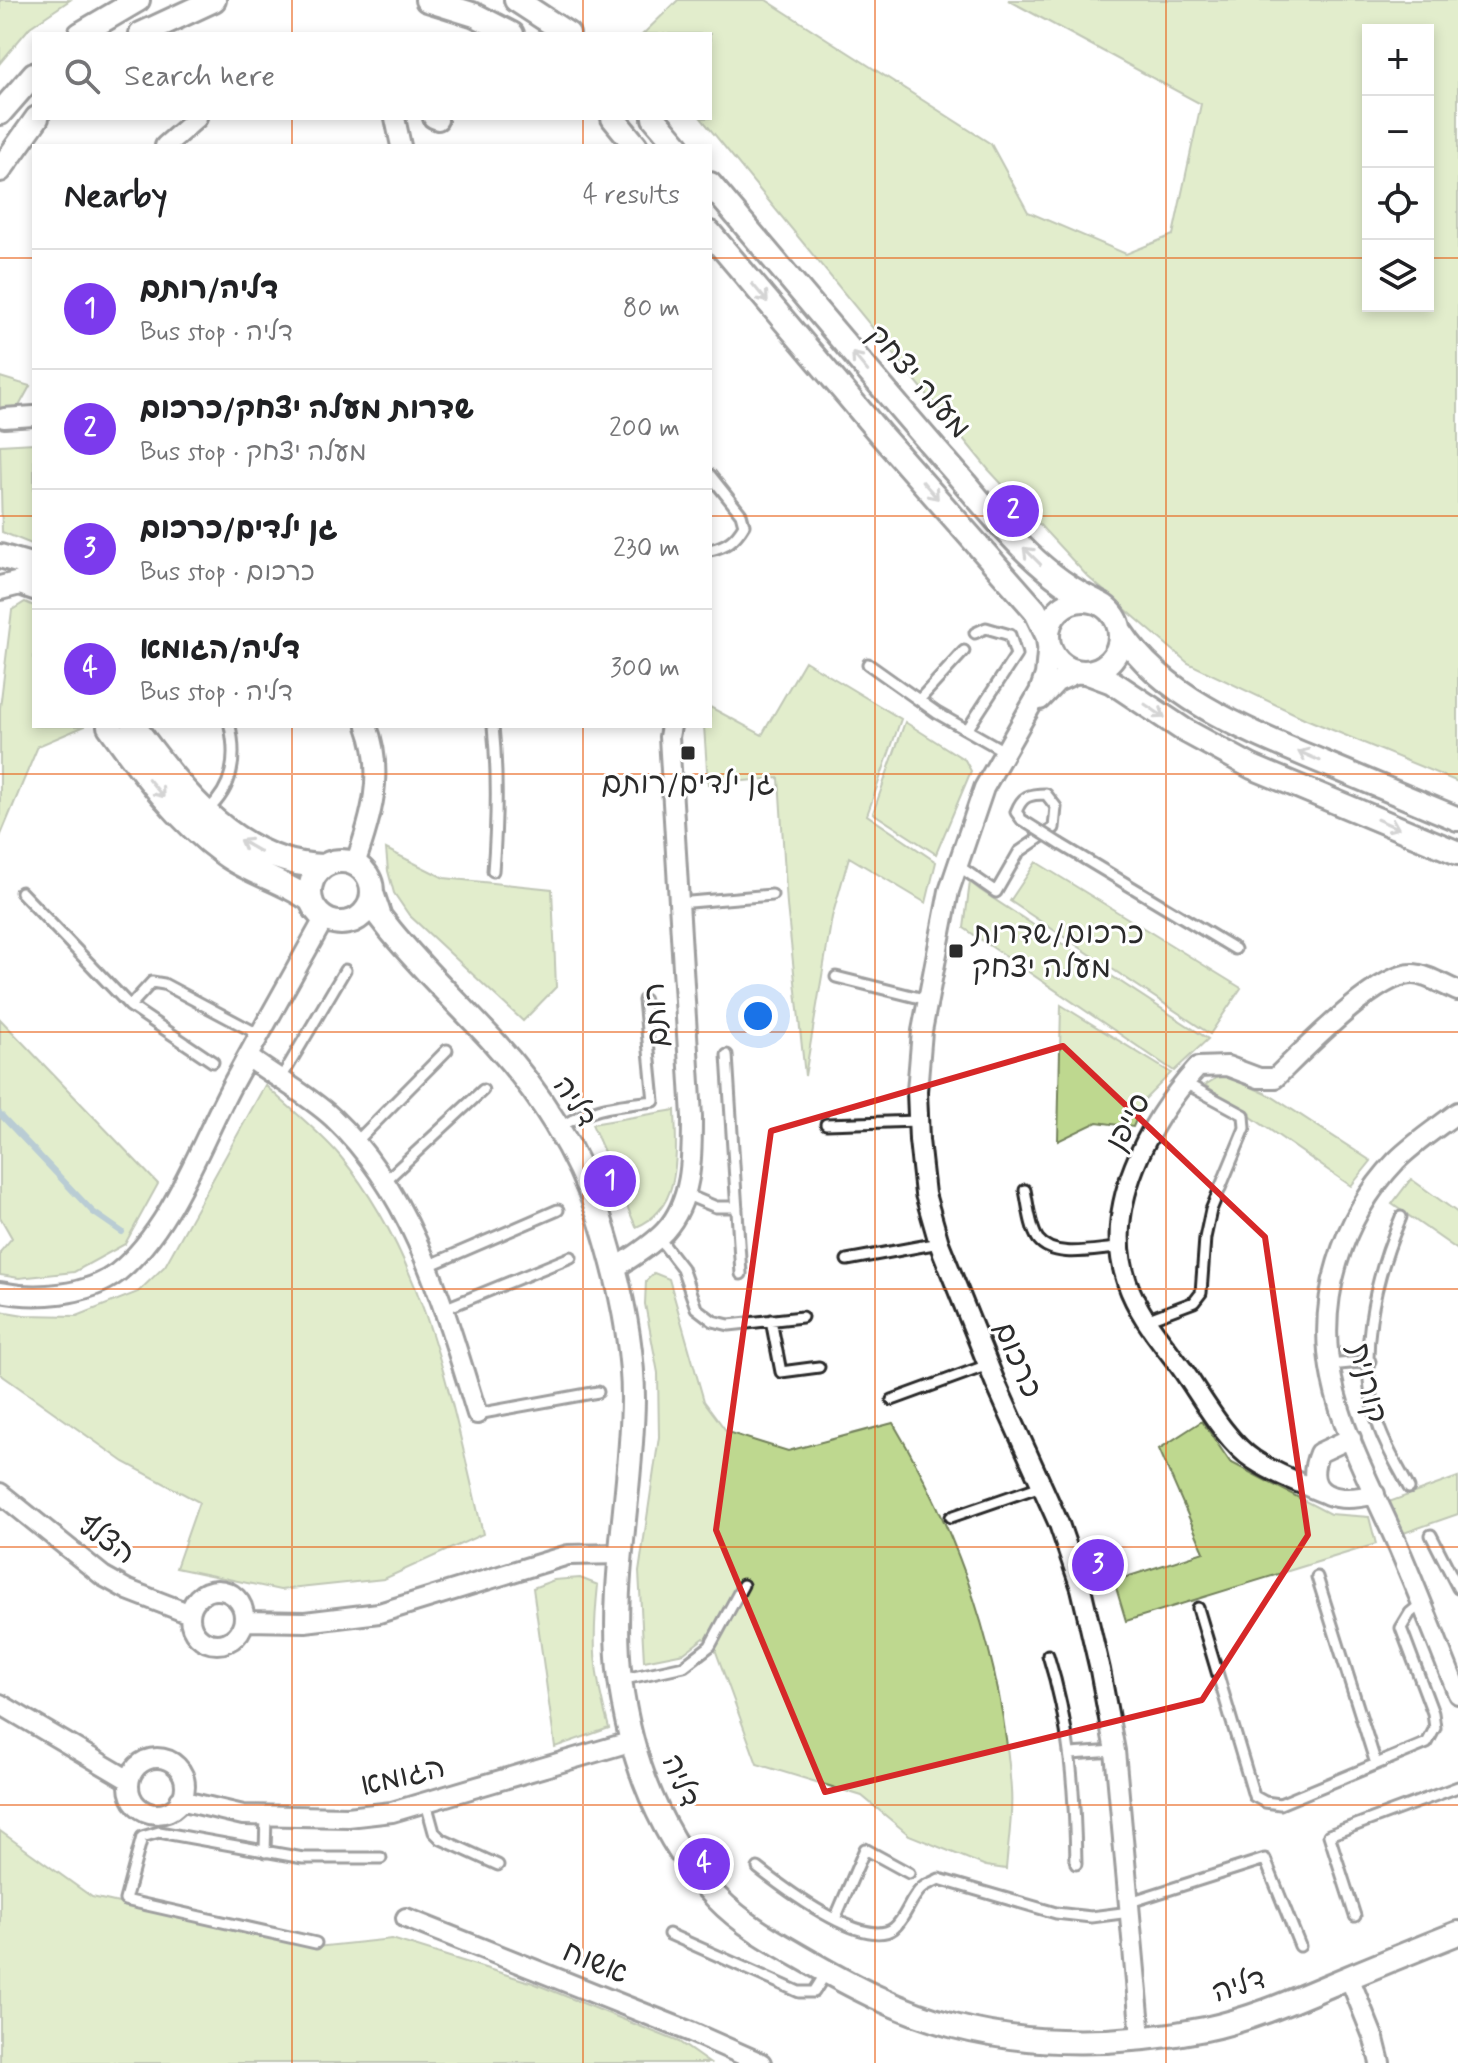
<!DOCTYPE html>
<meta charset="utf-8">
<style>
:root{--surface:#fff;--page:#f6f6f6;--text:#202124;--muted:#757577;--line:#e0e0e0;--accent:#7c3aed}
body{margin:0;font-family:Mynerve,"Playpen Sans Hebrew",sans-serif;background:var(--page);color:var(--text)}
.controls{position:absolute;right:24px;top:24px;display:grid;overflow:hidden;border-radius:0px;box-shadow:0 4px 12px #0003}
.controls button{width:72px;height:72px;display:grid;place-items:center;padding:0;border:0;border-bottom:2px solid var(--line);background:var(--surface);color:var(--text);font:40px sans-serif}
.you{position:absolute;left:758px;top:1016px;width:28px;height:28px;margin:-20px;border:6px solid #fff;border-radius:50%;background:#1a73e8;box-shadow:0 0 0 12px #1a73e833}
.badge{display:grid;place-items:center;width:52px;height:52px;border-radius:50%;background:var(--accent);color:#fff;font-size:26px;font-weight:700}
.pin{position:absolute;translate:-50% -50%;border:4px solid #fff;box-shadow:0 2px 8px #0006}
.list{margin:0;padding:0;list-style:none}
h2{display:flex;justify-content:space-between;align-items:center;height:104px;margin:0;padding:0 32px;font-size:34px}
h2 small{font-size:26px;font-weight:400;color:var(--muted)}
.list li{display:grid;grid-template-columns:52px 1fr auto;gap:24px;align-items:center;box-sizing:border-box;height:120px;padding:0 32px;border-top:2px solid var(--line)}
.list b{display:block;font-size:30px;white-space:nowrap}
.list p{margin:0;font-size:26px;white-space:nowrap;color:var(--muted)}
.list em{font-size:26px;font-style:normal;color:var(--muted)}
.icon{flex:none;width:44px;height:44px;fill:none;stroke:currentColor;stroke-width:2;stroke-linecap:round;stroke-linejoin:round}
.map{position:relative;flex:none;width:1458px;height:2063px;overflow:hidden}
.search{position:absolute;background:var(--surface);box-shadow:0 4px 12px #0003;left:32px;top:32px;width:680px;height:88px;display:flex;align-items:center;gap:20px;box-sizing:border-box;padding:0 28px;border-radius:0px;color:var(--muted);font-size:30px}
.panel{position:absolute;background:var(--surface);box-shadow:0 4px 12px #0003;left:32px;top:144px;width:680px;height:584px;border-radius:0px}
.map>svg:first-child{display:block}
.green{fill:#bed88f;stroke:#74825d;stroke-width:2;fill-rule:evenodd}
.lines{fill:none;stroke-linecap:round;stroke-linejoin:round}
.stream{stroke:#658f9f;stroke-width:6}
.service-casing{stroke:#2b2b2b;stroke-width:15}
.minor-casing{stroke:#2b2b2b;stroke-width:24}
.tertiary-casing{stroke:#2b2b2b;stroke-width:28}
.service{stroke:#fff;stroke-width:9}
.minor{stroke:#fff;stroke-width:18}
.tertiary{stroke:#fff;stroke-width:22}
.service-bridge-casing{stroke:#2b2b2b;stroke-width:15;stroke-linecap:butt}
.service-bridge{stroke:#fff;stroke-width:9}
.oneway{stroke:#a0a0a0}
.marked{fill:none;stroke:#d62828;stroke-width:6;stroke-linejoin:round}
.grid{fill:none;stroke:#e8590c;stroke-width:2;stroke-opacity:0.55}
.poi-dot{fill:#2b2b2b;stroke:#fff;stroke-width:3}
.labels{text-anchor:middle;dominant-baseline:central;stroke-width:6;stroke-linejoin:round;paint-order:stroke}
.street-label{font-size:30px;fill:#2b2b2b;stroke:#fff}
.poi-label{font-size:30px;fill:#2b2b2b;stroke:#fff}
</style>
<div class="map">
<svg width="1458" height="2063" viewBox="0 0 1458 2063">
<rect width="100%" height="100%" fill="#fff"/>
<filter id="ink" filterUnits="userSpaceOnUse"><feTurbulence type="fractalNoise" baseFrequency=".0125" numOctaves="2"/><feDisplacementMap in="SourceGraphic" scale="16" xChannelSelector="R" yChannelSelector="G"/><feConvolveMatrix kernelMatrix="1 2 1 2 8 2 1 2 1" color-interpolation-filters="sRGB"/></filter>
<g filter="url(#ink)">
<path class="green" d="M0,0H70L30,27L0,63Z
M678,0H766L991,144L1028,212L1126,254L1173,235L1201,104L1008,0H1458V782L1306,719L1188,663L1088,577L988,469L701,118H710V34H643ZM1368,30H1428V306H1368Z
M0,377L30,386L18,408L0,409Z
M34,443V545L2,532L0,445Z
M25,602L34,606V726H85L38,746L0,837V708L12,610Z
M805,661L901,719L867,815L936,862L926,903L849,857L832,917L805,1076L787,905L779,778L708,784L704,726H710V707L762,735Z
M905,722L965,760L971,771L936,854L873,813Z
M386,849L444,878L552,889L556,987L523,1021L409,915L394,893L388,871Z
M1036,862L1241,988L1210,1034L1010,901Z
M970,882L980,890L1208,1039L1174,1071L964,928Z
M1061,1005L1171,1073L1145,1099L1133,1127L1097,1122L1058,1141Z
M0,1019L158,1184L125,1244L74,1272L19,1278L0,1275V1252L12,1238L0,1217Z
M1223,1074L1271,1096L1371,1161L1351,1186L1205,1085Z
M265,1085C289,1108 318,1130 340,1156C427,1261 452,1404 483,1534L384,1579L280,1590L176,1568L199,1502L124,1462L0,1374V1311L24,1315L77,1316L138,1292L165,1266Z
M675,1110C676,1152 683,1208 636,1227L592,1124Z
M1411,1179L1458,1213V1250L1392,1204Z
M654,1273L669,1279L704,1401L727,1432L788,1451L893,1423C960,1535 1003,1660 1011,1790C1013,1816 1008,1843 1006,1869L986,1866L909,1835L862,1796L757,1764L715,1649L704,1638L684,1653L644,1661L639,1572L659,1437L658,1373L645,1304L646,1281Z
M1202,1421L1230,1462L1330,1514L1369,1517L1376,1544L1126,1621L1114,1581L1204,1552L1159,1449Z
M1458,1477V1514L1398,1535L1386,1503Z
M580,1578L598,1585C592,1642 593,1672 609,1728L555,1747L533,1588L554,1580Z
M0,1831L92,1897L316,1947L392,1939L533,1983L679,2042L709,2063H0Z"/>
<g class="lines">
<path class="stream" d="M0,1114L93,1212L122,1232"/>
<defs>
<path id="service" d="M710,475L741,514L744,525C735,540 727,546 710,550
M868,664L937,713L1004,751
M919,700L964,651
M493,726C498,775 497,822 493,871
M967,730L1016,655L1010,635L986,628L975,633
M208,810C233,787 237,759 230,726
M1060,844L1235,949
M957,865L996,892L1019,852L1054,828L1056,807L1046,794C1029,794 1022,796 1016,812L1022,820
M21,892L130,1006L213,1062
M678,903L772,895
M836,977L928,1000
M130,1006L152,982L164,984L260,1035
M727,1055L741,1274
M280,1080L345,970
M826,1124L918,1121
M557,1129C593,1106 613,1106 654,1101L644,1000
M355,1143L447,1050
M384,1182L483,1090
M1025,1190C1028,1204 1030,1228 1038,1239C1054,1260 1096,1249 1119,1248
M685,1194L716,1207H737
M1401,1217C1374,1280 1355,1360 1379,1427C1386,1448 1399,1468 1409,1488
M658,1237L682,1268L696,1308L713,1321L729,1325L802,1317
M847,1260L939,1243
M428,1266L558,1210
M444,1309L571,1257
M771,1320L781,1372L819,1367
M1146,1320L1194,1302L1201,1293L1205,1238L1211,1210L1245,1128L1244,1115L1185,1083
M1330,1365L1370,1361
M892,1400L988,1365
M477,1414L598,1392
M951,1517L1041,1486
M1431,1535L1458,1588
M1317,1577L1376,1764
M1198,1608L1254,1796L1265,1802L1280,1804L1427,1743L1435,1728L1433,1713L1401,1628L1410,1613L1421,1604
M1048,1655C1070,1724 1075,1792 1076,1864
M620,1680L684,1666L710,1646L743,1585
M1071,1754L1115,1751
M426,1803L434,1832L441,1839L498,1865
M265,1852L266,1816
M758,1868C781,1886 865,1951 894,1928C906,1918 910,1898 922,1888C926,1884 934,1882 939,1879L1056,1913L1091,1917L1130,1912
M1130,1902L1265,1859L1300,1946
M1355,1916L1329,1835L1458,1787
M835,1919L865,1849L909,1873
M669,1934L799,1992H814L826,1973
M316,1943L125,1900L142,1837L159,1832L303,1858H381"/>
<path id="minor" d="M395,118L401,146
M433,118L438,120
M165,146L197,118
M4,418L34,416
M1048,642L1045,675L1039,692L984,788L949,891L922,1031L917,1091L919,1140L925,1194L939,1243L995,1382L1059,1524L1081,1588L1100,1670L1115,1751L1141,2037
M1040,700L1057,682L1079,672
M355,864C371,819 385,773 367,726
M248,1057C275,1077 308,1095 333,1118C415,1196 444,1309 477,1414
M1458,1112C1437,1128 1414,1143 1396,1161C1341,1219 1316,1301 1332,1379C1343,1434 1371,1486 1394,1537C1417,1589 1437,1642 1458,1694
M614,1269C631,1258 651,1246 665,1231C693,1200 692,1156 692,1117L669,737L671,726
M0,1292C35,1299 87,1296 117,1273C172,1229 200,1144 233,1083C263,1028 294,973 324,919
M1351,1438L1319,1453C1300,1499 1341,1503 1375,1494
M0,1493L103,1576L128,1590L190,1614
M1331,1496C1305,1485 1277,1475 1254,1460C1226,1442 1201,1396 1182,1369C1162,1342 1138,1315 1127,1282C1101,1207 1149,1121 1198,1067L1227,1066L1259,1078H1275C1302,1052 1376,974 1412,974C1426,974 1445,986 1458,991
M190 1617a27 27 0 1 1 54 0a27 27 0 1 1-54 0Z
M244,1621L305,1622L379,1613L568,1555L622,1554
M0,1704L129,1780
M129 1786a28 28 0 1 1 56 0a28 28 0 1 1-56 0Z
M180,1800L243,1815L348,1817L392,1812L633,1741
M406,1918L691,2032L761,2063
M1349,1977L1374,2039L1380,2063"/>
<path id="tertiary" d="M427,0L475,15L512,34
M516,0L568,34
M80,34L138,0
M141,34L214,0
M0,113L34,74
M613,118L636,146
M654,118L678,146
M0,170L37,118
M710,184C787,275 864,367 942,457C988,508 1032,572 1095,601
M710,233L880,434L1035,610L1048,637
M0,556L34,566
M0,588L20,583L34,588
M1048 636a36 36 0 1 1 72 0a36 36 0 1 1-72 0Z
M1121,632C1166,701 1256,734 1329,765C1372,783 1415,801 1458,819
M1088,673L1112,682L1184,730L1252,767L1458,853
M109,726C142,772 177,820 224,854C251,874 284,881 310,900
M134,726C182,790 236,864 324,866
M310 892a31 31 0 1 1 62 0a31 31 0 1 1-62 0Z
M372,893L380,917L391,931C423,970 459,1004 493,1041C538,1090 578,1152 599,1216C618,1275 633,1337 633,1399C632,1493 609,1586 620,1679C630,1759 661,1840 717,1898C741,1923 771,1940 801,1957C849,1985 900,2012 954,2026C1033,2047 1125,2045 1205,2029C1248,2020 1288,2003 1328,1986C1371,1968 1415,1950 1458,1933"/>
</defs>
<use href="#service" class="service-casing"/>
<use href="#minor" class="minor-casing"/>
<use href="#tertiary" class="tertiary-casing"/>
<use href="#service" class="service"/>
<use href="#minor" class="minor"/>
<use href="#tertiary" class="tertiary"/>
<defs>
<path id="service-bridge" d="M1022,820L1060,844"/>
</defs>
<use href="#service-bridge" class="service-bridge-casing"/>
<use href="#service-bridge" class="service-bridge"/>
</g>
<defs><path id="oneway-shaft" d="M-6 0H5M1.5-3L5.5 0L1.5 3" fill="none" stroke-width="1.6" stroke-linecap="round" stroke-linejoin="round" transform="scale(2)"/></defs>
<g class="oneway">
<use href="#oneway-shaft" transform="translate(760 293) rotate(50)"/>
<use href="#oneway-shaft" transform="translate(860 362) rotate(-130)"/>
<use href="#oneway-shaft" transform="translate(930 490) rotate(49)"/>
<use href="#oneway-shaft" transform="translate(1032 556) rotate(-135)"/>
<use href="#oneway-shaft" transform="translate(1155 711) rotate(34)"/>
<use href="#oneway-shaft" transform="translate(1309 756) rotate(-157)"/>
<use href="#oneway-shaft" transform="translate(156 788) rotate(50)"/>
<use href="#oneway-shaft" transform="translate(1388 824) rotate(23)"/>
<use href="#oneway-shaft" transform="translate(250 846) rotate(-150)"/>
</g>
</g>
<path d="M0 0H1458V2063H0ZM1063,1046L1265,1237L1308,1535L1202,1700L825,1792L716,1530L771,1131Z" fill="#fff" fill-opacity=".55" fill-rule="evenodd"/>
<path class="marked" d="M1063,1046L1265,1237L1308,1535L1202,1700L825,1792L716,1530L771,1131Z"/>
<path class="grid" d="M292,0V34M583,0V34M875,0V2063M1166,0V2063M292,118V146M583,118V146M0,258H34M710,258H1368M1428,258H1458M0,516H34M710,516H1458M292,726V2063M583,726V2063M0,774H1458M0,1032H1458M0,1289H1458M0,1547H1458M0,1805H1458"/>
<g class="poi-dot">
<rect x="680" y="745" width="16" height="16" rx="4"/>
<rect x="948" y="943" width="16" height="16" rx="4"/>
</g>
<g class="labels">
<g class="street-label">
<text transform="translate(918 382) rotate(49)">מעלה יצחק</text>
<text transform="translate(657 1015) rotate(-94)">רותם</text>
<text transform="translate(574 1102) rotate(57)">דליה</text>
<text transform="translate(1129 1122) rotate(-61)">סייפן</text>
<text transform="translate(1017 1360) rotate(67)">כרכום</text>
<text transform="translate(1367 1383) rotate(76)">קורנית</text>
<text transform="translate(106 1540) rotate(35)">הצלף</text>
<text transform="translate(403 1777) rotate(-13)">הגומא</text>
<text transform="translate(680 1781) rotate(68)">דליה</text>
<text transform="translate(595 1963) rotate(22)">אשוח</text>
<text transform="translate(1239 1986) rotate(-17)">דליה</text>
</g>
<g class="poi-label">
<text x="688" y="784">גן ילדים/רותם</text>
<text x="972" y="934" text-anchor="start">כרכום/שדרות<tspan x="972" dy="34">מעלה יצחק</tspan></text>
</g>
</g>
</svg>
<div class="controls">
<button>+</button>
<button>−</button>
<button><svg class="icon" aria-label="locate" viewBox="0 0 24 24"><circle cx="12" cy="12" r="6"/><path d="M12 2v4M12 18v4M2 12h4M18 12h4"/></svg></button>
<button><svg class="icon" aria-label="layers" viewBox="0 0 24 24"><path d="M12 4l9 5-9 5-9-5zM3 14l9 5 9-5"/></svg></button>
</div>
<div class="you"></div>
<div class="pin badge" style="left:610px;top:1181px">1</div>
<div class="pin badge" style="left:1013px;top:511px">2</div>
<div class="pin badge" style="left:1098px;top:1565px">3</div>
<div class="pin badge" style="left:704px;top:1864px">4</div>
<div class="search"><svg class="icon" aria-label="search" viewBox="0 0 24 24"><circle cx="10" cy="10" r="6"/><path d="M15 15l6 6"/></svg>Search here</div>
<section class="panel">
<h2>Nearby<small>4 results</small></h2>
<ul class="list">
<li><span class="badge">1</span><div><b>דליה/רותם</b><p>Bus stop · דליה</p></div><em>80 m</em></li>
<li><span class="badge">2</span><div><b>שדרות מעלה יצחק/כרכום</b><p>Bus stop · מעלה יצחק</p></div><em>200 m</em></li>
<li><span class="badge">3</span><div><b>גן ילדים/כרכום</b><p>Bus stop · כרכום</p></div><em>230 m</em></li>
<li><span class="badge">4</span><div><b>דליה/הגומא</b><p>Bus stop · דליה</p></div><em>300 m</em></li>
</ul>
</section>
</div>
